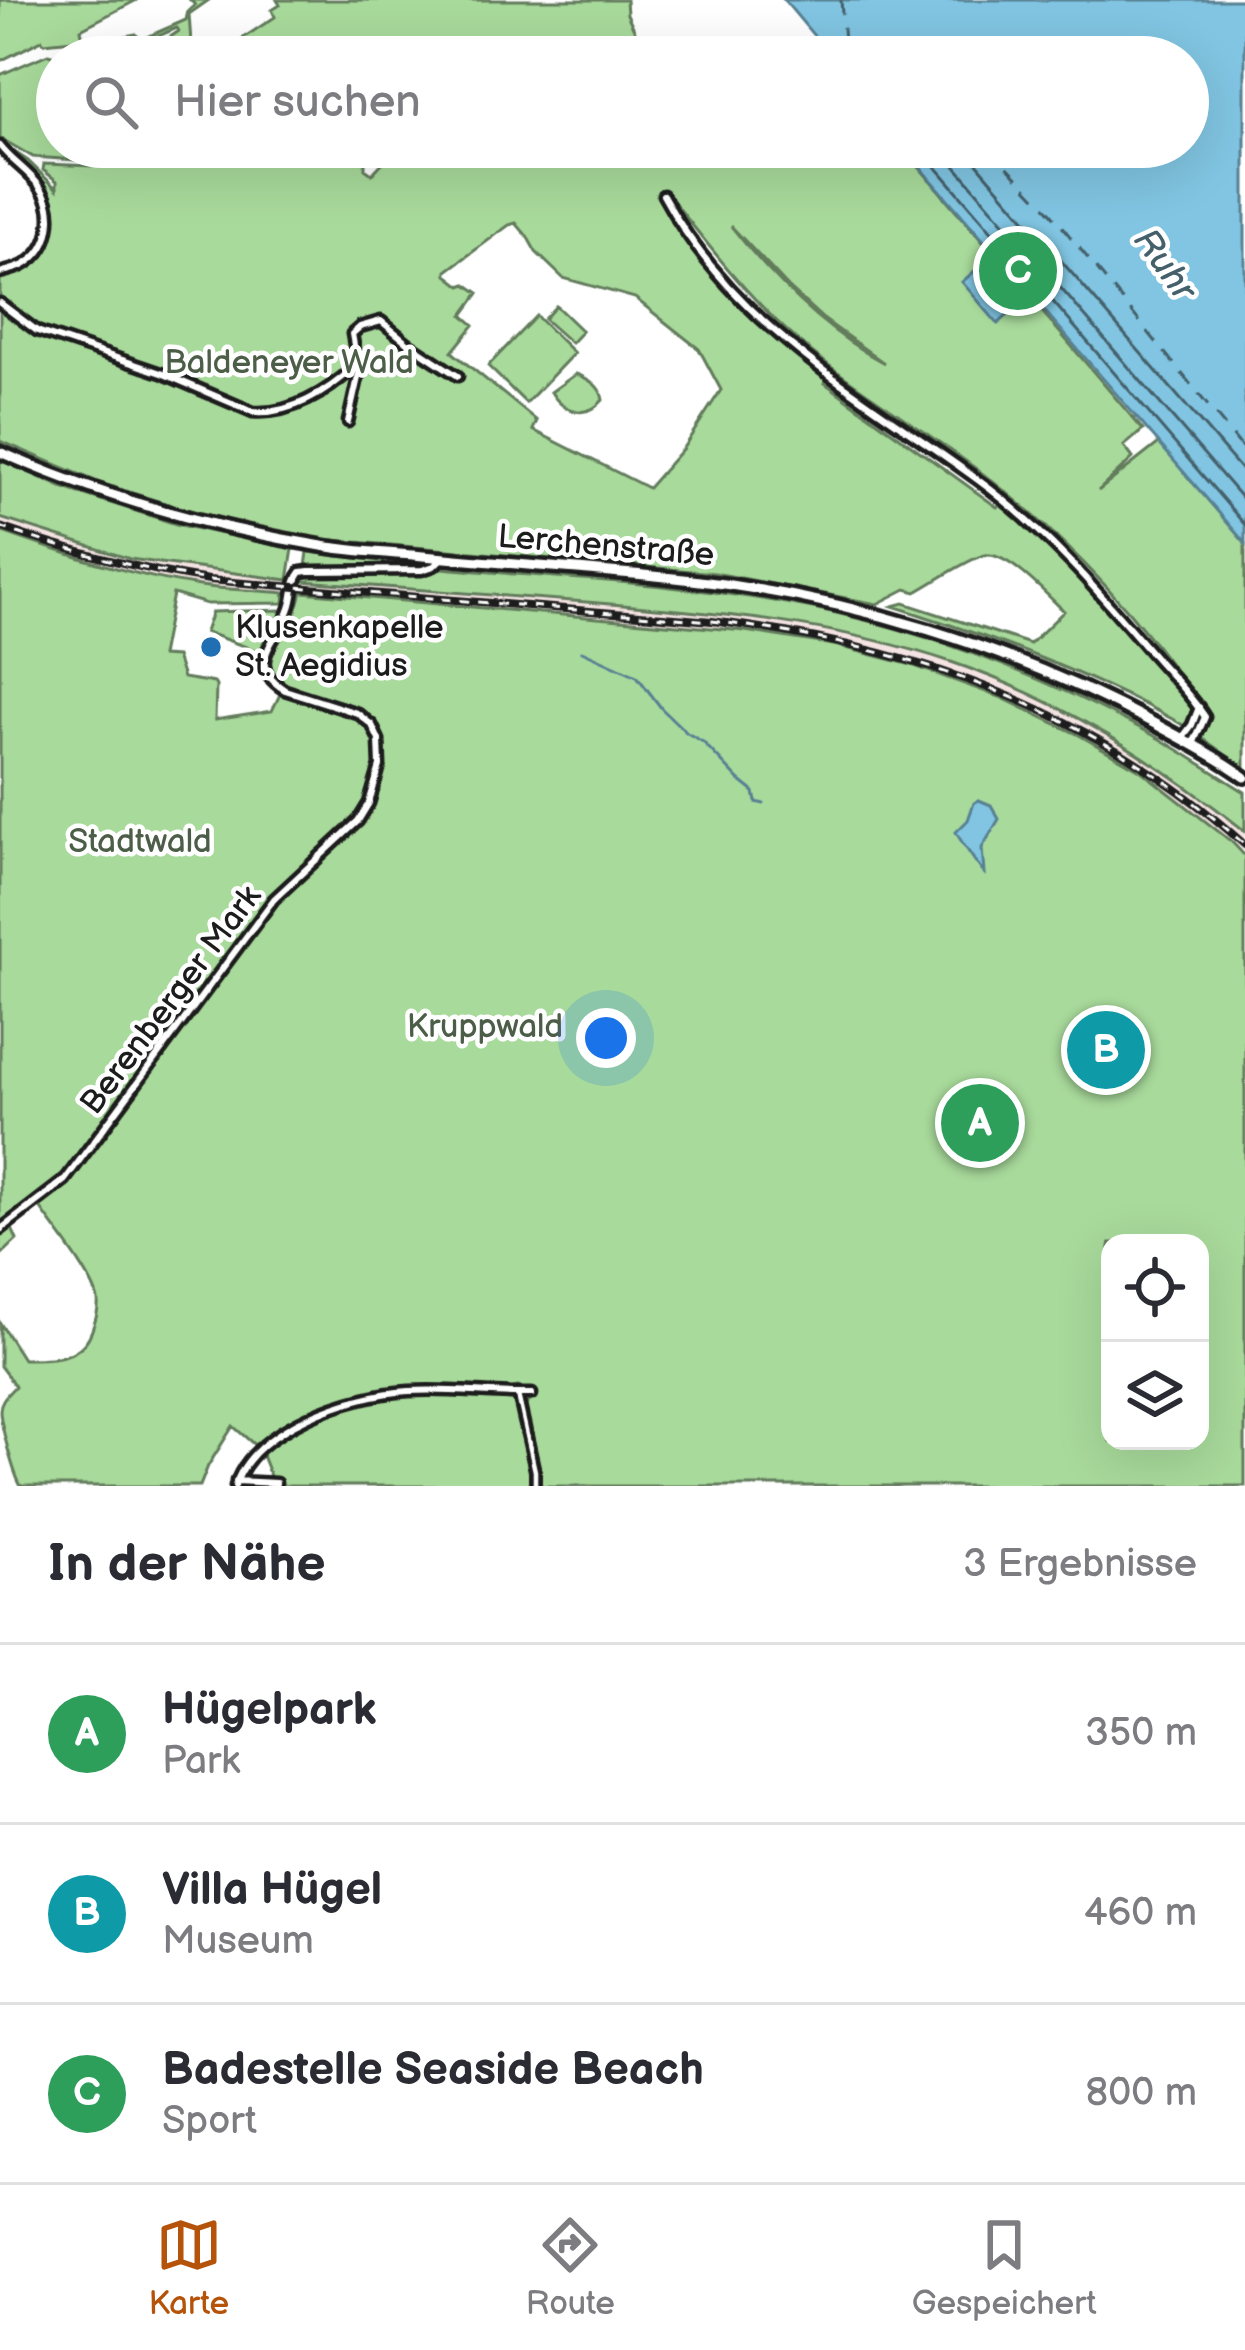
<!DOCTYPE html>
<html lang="de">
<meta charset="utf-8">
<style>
:root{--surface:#fff;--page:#f7f7f7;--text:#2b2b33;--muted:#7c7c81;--line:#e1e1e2;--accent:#b45309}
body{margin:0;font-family:"Balsamiq Sans",sans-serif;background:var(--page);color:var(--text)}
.controls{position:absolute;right:36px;bottom:36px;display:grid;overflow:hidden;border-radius:24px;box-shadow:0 12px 48px #0002}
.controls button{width:108px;height:108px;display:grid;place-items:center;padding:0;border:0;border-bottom:3px solid var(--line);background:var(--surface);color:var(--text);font:60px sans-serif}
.you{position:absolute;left:606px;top:1038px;width:42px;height:42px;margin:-30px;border:9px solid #fff;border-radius:50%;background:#1a73e8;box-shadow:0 0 0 18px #1a73e833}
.badge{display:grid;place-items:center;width:78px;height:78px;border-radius:50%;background:var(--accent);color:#fff;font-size:39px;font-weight:700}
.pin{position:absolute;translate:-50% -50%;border:6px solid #fff;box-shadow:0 3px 12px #0006}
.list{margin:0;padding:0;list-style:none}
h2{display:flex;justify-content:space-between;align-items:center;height:156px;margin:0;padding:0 48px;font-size:51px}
h2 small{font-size:39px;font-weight:400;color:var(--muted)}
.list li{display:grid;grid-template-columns:78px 1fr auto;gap:36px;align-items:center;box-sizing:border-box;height:180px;padding:0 48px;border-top:3px solid var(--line)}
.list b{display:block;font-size:45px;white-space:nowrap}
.list p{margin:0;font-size:39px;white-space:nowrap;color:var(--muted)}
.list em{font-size:39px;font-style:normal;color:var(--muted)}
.icon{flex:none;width:66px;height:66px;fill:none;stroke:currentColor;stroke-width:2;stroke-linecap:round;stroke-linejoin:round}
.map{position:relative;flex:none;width:1245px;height:1486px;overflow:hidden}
.search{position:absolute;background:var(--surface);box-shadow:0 12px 48px #0002;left:36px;right:36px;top:36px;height:132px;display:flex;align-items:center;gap:30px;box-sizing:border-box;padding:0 42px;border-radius:66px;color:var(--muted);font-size:45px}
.sheet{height:696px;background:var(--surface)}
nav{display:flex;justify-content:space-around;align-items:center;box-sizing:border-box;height:168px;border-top:3px solid var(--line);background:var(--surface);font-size:33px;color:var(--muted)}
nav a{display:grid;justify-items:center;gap:6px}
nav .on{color:var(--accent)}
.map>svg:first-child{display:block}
.built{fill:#f5e3e3}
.green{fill:#a8da9b;stroke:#627b5c;stroke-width:3;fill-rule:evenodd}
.water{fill:#81c5e2;stroke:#598193;stroke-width:3}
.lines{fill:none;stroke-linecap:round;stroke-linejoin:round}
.shore{stroke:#44606b;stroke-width:3}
.stream{stroke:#598193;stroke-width:3}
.ferry{stroke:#44606b;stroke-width:3;stroke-dasharray:15 12;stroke-linecap:butt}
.pedestrian-casing{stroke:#1c1c1c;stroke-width:14}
.minor-casing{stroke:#1c1c1c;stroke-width:15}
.secondary-casing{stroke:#1c1c1c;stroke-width:18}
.pedestrian{stroke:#fff;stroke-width:4.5}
.minor{stroke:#fff;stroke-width:6}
.secondary{stroke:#fff;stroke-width:9}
.rail-casing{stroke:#1c1c1c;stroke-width:8}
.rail{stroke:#fff;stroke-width:3;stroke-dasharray:9;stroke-linecap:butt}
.poi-dot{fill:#1f6fb2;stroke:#fff;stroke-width:4.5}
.labels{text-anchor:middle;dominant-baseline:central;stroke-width:9;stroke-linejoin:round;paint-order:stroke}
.park-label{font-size:33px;fill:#4d5e48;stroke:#fff}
.street-label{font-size:33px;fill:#1c1c1c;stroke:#fff}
.poi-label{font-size:33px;fill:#1c1c1c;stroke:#fff;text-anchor:start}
.water-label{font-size:36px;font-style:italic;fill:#44606b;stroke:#fff}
</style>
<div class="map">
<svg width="1245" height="1486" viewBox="0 0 1245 1486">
<rect width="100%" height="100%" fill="#fff"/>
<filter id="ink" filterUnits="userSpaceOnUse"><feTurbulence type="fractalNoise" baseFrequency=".00833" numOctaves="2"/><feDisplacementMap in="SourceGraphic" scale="24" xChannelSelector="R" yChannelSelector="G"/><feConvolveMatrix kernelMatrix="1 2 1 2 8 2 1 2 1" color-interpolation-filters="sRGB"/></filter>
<g filter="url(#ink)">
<path class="built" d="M0,518L130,559L288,580L285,593L201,586L129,571L49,549L0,531Z
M304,581L713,612L802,623L896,646L956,664L1031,694L1099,729L1166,771L1245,831V852L1140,770L1079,735L1000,697L912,665L834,645L745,631L302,592Z"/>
<path class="green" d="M0,0H137L81,29L84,44L136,34L140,40L186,20L188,11L195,5L190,0H209L189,14L192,57H141L179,31L177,28C164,33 151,41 138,43C115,46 97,47 76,57L74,40L44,43L42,40L0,61Z
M277,0H626L627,14L647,57H214L275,17L272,10L280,5Z
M48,54L60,57H57V147H365V169L372,174L397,147H674L678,155L694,147H730L721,155L725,159L740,147H902L1143,430L1124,446L1133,458L1098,491L1159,443L1245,543V769C1222,753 1200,735 1176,721C1086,672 990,637 893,606L904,603L1030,644L1064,611C1048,596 1008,552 985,555C971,557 931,584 916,592L906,589L877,604L715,573L322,539L229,520L174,506L100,483L0,441V274L38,256L51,214L31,173L4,145L28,161L57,189V181L43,170L44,164L93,166L91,161L33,157L0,138V75ZM674,202C712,250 749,298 796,339C854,389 922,427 983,474C1051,526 1120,595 1170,664L1162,671C1111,612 1060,555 1002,504L997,507L825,383L831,373C770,326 713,272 672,206ZM516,223L527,236L536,252L563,278L635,298L699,349L721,390L683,448L648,488L533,430L537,421L452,352L474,325L463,315L479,293L466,284L461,286L447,275V271L509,225ZM731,226L788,287L823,319L884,363C823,330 774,281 731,226Z
M556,306L582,331L571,343L544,319Z
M536,316L574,353L526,403L488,366Z
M576,374C589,379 601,386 603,400C586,420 563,412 551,392Z
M0,460L64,488L176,524L293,549L288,580L130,559L0,518Z
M0,531C65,554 132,576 200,586C228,590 257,590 285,593L284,603L207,604L173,594L161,656L176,657L183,678L214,683L216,686L215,720L272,711L281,692C303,699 354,708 368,724C390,749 372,799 354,820C331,849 302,874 276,901C319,859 388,816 380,748C378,733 374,717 360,709C337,695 279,696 271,667C266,647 284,635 293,619C297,611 299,601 302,592L745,631L834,645L912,665L1000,697L1079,735L1140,770L1232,842L1245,856V1486H274L261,1453C301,1424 348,1402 397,1395C433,1391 473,1396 509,1398L517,1403L520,1410L530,1401L518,1387L509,1389L403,1386L322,1407L287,1425L258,1448L233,1426L208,1466L200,1486H21C14,1475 0,1423 0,1410C0,1400 8,1394 15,1386L0,1366V1323L23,1359C53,1359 83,1360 93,1327C96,1319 99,1308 98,1300C92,1274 53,1227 37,1203L63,1178L9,1222L17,1240L0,1256ZM1110,1243H1200V1441H1110Z
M308,552C356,558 404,565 452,569C573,579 693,584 813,608C925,631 1035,673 1136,726C1174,745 1209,770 1245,792V831C1157,761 1062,700 954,663C835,622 711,612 586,602C492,595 398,588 304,581Z
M280,610L281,619L264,641L260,652L205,632L212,612Z"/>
<path class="water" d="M784,0H1245V543L903,147H1188V57H827L815,37Z
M992,256L1001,270L1016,284L1015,286L1028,298L998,324L962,282Z
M979,800L991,805L999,819L982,848L984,873C980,869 958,837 956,832L968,820L974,803Z"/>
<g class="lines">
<path class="shore" d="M919,147L1014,257L1019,269L1030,275L1245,525
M939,147L1245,502
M963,147L1245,474"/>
<path class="stream" d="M582,651L637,676L662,709L687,733L703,742L739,780L754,792L756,802L764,804"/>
<path class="ferry" d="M841,0L845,57
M989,147L1051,213L1245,451"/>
<defs>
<path id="pedestrian" d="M518,1395L535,1471V1486"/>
<path id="minor" d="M0,146C11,161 29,171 40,187C57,210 52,247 27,263C19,269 9,270 0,273
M663,195C734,327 862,395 978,480C1045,529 1099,592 1152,654C1170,675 1190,694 1205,717L1193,744
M0,303L37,331L164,374L253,412C290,415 328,392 354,367L359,366
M348,422L359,373L352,334L360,327L381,321L408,343L458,376
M1182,738L1192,725L1199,707
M0,1230L65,1180L274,899L358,821L369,803L380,766L379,740L372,725L357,713L285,690C241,663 281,638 290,608C295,595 292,583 301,572L309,571L422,570L434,566L442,558
M236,1481L276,1483
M235,1486C254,1427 353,1394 409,1391C450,1388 491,1395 532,1394"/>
<path id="secondary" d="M0,452C102,497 212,528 322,546C352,551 383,553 413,555C503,564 594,569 684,579C849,597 1013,647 1159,726C1188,742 1218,757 1245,777"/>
</defs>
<use href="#pedestrian" class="pedestrian-casing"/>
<use href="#minor" class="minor-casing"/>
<use href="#secondary" class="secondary-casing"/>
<use href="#pedestrian" class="pedestrian"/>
<use href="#minor" class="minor"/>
<use href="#secondary" class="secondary"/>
<defs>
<path id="rail" d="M0,527C69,551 137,569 209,580L712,621C912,646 1093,708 1245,845"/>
</defs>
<use href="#rail" class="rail-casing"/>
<use href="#rail" class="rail"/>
</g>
</g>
<circle class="poi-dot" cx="211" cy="647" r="12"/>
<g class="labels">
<g class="park-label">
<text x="289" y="363">Baldeneyer Wald</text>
<text x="140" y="842">Stadtwald</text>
<text x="485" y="1027">Kruppwald</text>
</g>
<g class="street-label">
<text transform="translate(606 546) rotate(5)">Lerchenstraße</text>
<text transform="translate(171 1000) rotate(-53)">Berenberger Mark</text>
</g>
<g class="poi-label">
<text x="235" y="628">Klusenkapelle<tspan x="235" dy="38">St. Aegidius</tspan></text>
</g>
<g class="water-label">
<text transform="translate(1164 265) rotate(54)">Ruhr</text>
</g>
</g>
</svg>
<div class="controls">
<button><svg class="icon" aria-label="locate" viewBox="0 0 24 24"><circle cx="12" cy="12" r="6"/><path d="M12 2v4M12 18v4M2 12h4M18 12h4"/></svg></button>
<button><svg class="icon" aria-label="layers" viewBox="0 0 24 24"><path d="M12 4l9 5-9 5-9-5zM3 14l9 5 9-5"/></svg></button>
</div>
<div class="you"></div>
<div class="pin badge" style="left:980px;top:1123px;background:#2e9e5b">A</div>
<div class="pin badge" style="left:1106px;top:1050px;background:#0f9aa8">B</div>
<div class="pin badge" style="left:1018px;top:271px;background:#2e9e5b">C</div>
<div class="search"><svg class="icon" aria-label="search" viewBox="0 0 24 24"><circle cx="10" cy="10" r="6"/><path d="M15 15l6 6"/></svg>Hier suchen</div>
</div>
<section class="sheet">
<h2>In der Nähe<small>3 Ergebnisse</small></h2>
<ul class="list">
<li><span class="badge" style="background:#2e9e5b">A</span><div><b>Hügelpark</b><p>Park</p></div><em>350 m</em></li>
<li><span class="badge" style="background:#0f9aa8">B</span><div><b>Villa Hügel</b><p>Museum</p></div><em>460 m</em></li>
<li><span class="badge" style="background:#2e9e5b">C</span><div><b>Badestelle Seaside Beach</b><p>Sport</p></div><em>800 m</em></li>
</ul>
</section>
<nav>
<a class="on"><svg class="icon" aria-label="map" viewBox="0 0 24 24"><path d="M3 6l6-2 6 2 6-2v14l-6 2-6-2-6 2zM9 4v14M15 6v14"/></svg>Karte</a>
<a><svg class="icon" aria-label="directions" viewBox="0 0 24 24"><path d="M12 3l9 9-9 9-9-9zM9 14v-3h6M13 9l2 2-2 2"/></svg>Route</a>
<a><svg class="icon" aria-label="saved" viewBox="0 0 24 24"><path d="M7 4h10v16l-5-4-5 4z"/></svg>Gespeichert</a>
</nav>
